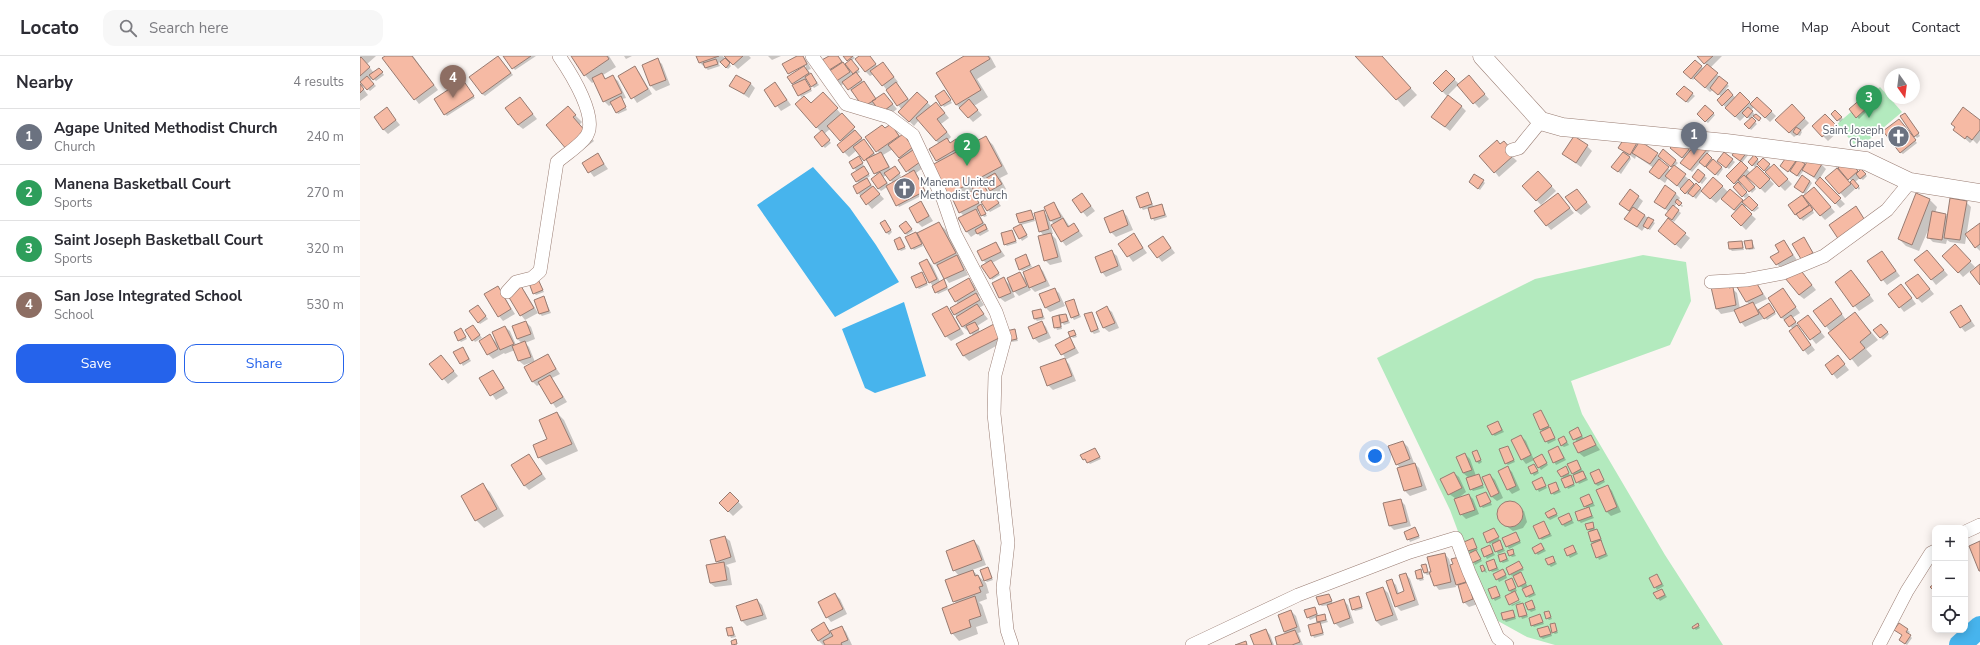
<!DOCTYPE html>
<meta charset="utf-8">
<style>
:root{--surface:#fff;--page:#f7f7f7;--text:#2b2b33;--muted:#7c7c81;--line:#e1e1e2;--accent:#2563eb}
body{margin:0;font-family:"Nunito Sans",sans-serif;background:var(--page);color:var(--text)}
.controls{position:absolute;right:12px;bottom:12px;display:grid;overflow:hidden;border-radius:8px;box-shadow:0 2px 10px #0003}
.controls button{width:36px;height:36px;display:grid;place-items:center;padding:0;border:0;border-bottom:1px solid var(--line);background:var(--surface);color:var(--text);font:20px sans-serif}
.compass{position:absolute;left:1524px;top:12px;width:36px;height:36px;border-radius:50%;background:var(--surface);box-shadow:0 2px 10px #0003;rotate:166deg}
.you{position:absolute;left:1015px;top:400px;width:14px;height:14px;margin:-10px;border:3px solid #fff;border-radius:50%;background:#1a73e8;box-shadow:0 0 0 6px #1a73e833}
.badge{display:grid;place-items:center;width:26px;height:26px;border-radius:50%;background:var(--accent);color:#fff;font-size:13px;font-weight:700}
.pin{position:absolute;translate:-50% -33px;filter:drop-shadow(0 1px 2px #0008)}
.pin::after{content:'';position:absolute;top:21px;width:14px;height:12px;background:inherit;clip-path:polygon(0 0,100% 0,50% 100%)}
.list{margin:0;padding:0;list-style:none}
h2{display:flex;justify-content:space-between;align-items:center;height:52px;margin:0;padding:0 16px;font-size:17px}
h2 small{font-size:13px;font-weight:400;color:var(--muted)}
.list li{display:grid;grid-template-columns:26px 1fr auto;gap:12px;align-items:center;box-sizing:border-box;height:56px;padding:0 16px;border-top:1px solid var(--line)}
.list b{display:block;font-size:15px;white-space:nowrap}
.list p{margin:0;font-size:13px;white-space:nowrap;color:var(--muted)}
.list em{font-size:13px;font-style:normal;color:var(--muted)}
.actions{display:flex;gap:8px;padding:12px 16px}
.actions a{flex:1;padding:9px 0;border:1px solid var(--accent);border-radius:12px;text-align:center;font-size:14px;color:var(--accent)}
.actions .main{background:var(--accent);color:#fff}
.icon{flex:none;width:22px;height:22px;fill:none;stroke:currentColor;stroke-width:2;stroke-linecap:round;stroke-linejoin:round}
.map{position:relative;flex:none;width:1620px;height:589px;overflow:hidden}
header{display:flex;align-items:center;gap:24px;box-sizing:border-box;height:56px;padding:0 20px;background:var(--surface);border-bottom:1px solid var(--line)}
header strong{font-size:19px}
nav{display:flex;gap:22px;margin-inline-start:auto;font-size:14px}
.search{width:280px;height:36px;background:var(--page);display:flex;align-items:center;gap:10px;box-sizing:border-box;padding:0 14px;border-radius:12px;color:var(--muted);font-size:15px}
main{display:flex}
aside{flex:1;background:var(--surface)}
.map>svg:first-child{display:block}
.green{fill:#b3eabe}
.water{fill:#47b4ed}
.shadow{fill:#0003;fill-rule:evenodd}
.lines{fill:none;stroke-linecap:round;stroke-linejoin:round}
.river{stroke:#47b4ed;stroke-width:22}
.building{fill:#f6baa4;stroke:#987b71}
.street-casing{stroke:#997c72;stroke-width:14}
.secondary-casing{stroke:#997c72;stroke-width:19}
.street{stroke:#fff;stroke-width:13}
.secondary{stroke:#fff;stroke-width:18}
.labels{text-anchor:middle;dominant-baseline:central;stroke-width:3.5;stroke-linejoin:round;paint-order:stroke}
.worship-label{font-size:11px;fill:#5b616d;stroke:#fff;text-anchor:end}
</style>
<header>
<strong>Locato</strong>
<div class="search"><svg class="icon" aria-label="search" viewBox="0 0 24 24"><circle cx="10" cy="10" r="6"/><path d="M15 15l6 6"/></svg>Search here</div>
<nav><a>Home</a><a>Map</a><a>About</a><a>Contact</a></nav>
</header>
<main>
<aside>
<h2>Nearby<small>4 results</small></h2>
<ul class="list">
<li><span class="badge" style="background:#6b7280">1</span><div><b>Agape United Methodist Church</b><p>Church</p></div><em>240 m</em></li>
<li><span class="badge" style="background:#2e9e5b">2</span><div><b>Manena Basketball Court</b><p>Sports</p></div><em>270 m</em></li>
<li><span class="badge" style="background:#2e9e5b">3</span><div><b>Saint Joseph Basketball Court</b><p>Sports</p></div><em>320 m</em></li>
<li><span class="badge" style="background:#8d6e63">4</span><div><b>San Jose Integrated School</b><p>School</p></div><em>530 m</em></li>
</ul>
<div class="actions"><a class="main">Save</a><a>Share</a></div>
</aside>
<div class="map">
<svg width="1620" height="589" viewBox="0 0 1620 589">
<rect width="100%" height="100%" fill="#fbf5f2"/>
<path class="green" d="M1520,31L1542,56L1498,93L1477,68Z
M1283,199L1326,206L1331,245L1310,289L1211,325L1222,358L1305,499L1363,589H1195L1167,581L1138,565L1105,494L1090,454L1017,302L1175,223Z"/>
<path class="water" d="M453,111L490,152L516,189L539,226L475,261L397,149Z
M544,246L566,320L515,337L505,332L482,273Z"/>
<path class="shadow" d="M0,0H16L7,8L14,17L21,15L24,19L16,25L13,22L10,24L16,30L10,35L4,29L2,31L8,39L0,45Z
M27,0H53L78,34L59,48L24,2Z
M144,0H176L155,14Z
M212,0H249L256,11L243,19L246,23L253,21L258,25L266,42L262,43L267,54L258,58L252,48L249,50L244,45L235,25L232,27L225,19Z
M264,0H272L266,3Z
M337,0H363L371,10L368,13L361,6L358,7L360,10L348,14L340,7Z
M365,0H389L391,2L378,13Z
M408,0H421L412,4Z
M439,0H442L446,4L451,13L448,14L459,29L454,32L447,24H446L452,35L441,41L430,19L446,11L445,9L429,18L424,9Z
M469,0H478L485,9L490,6L485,0H493L495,2L491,5L500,16L497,18L517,44L524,38L537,53L527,61L509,55L495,38H494L484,27L481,30L467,15ZM490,14L495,18L493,20Z
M498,0H509L518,11L527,12L538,26L536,28L550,45L557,37L572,51L581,52L589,62L581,68L591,81L588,84L591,87L596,85L603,94L625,81L633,89L648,118L640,122L646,133L634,140L641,150L630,156L628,154L623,146L635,138L627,129L625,130L630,139L624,142L622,139L619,141L616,135L613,137L627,160L624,161L619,154L617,155L629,175L620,180L617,177L611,181L607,176L600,163L604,160L600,156L595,145L589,138L577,104L579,88L559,64L554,70L540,56L542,54L526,33L514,18L510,20L506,16L496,3L499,1Z
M606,0H630L636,11L617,23L628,41L614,50L622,59L613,66L596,48Z
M997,0H1021L1057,39L1044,51Z
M1339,0H1362L1350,12L1369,30L1366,33L1376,42L1380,38L1391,48L1411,55L1416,60L1410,66L1394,51L1391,54L1401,66L1394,59L1391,62L1397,68L1391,74L1386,68L1390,64L1386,59L1380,65L1358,44L1362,41L1353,34L1350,36L1335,22L1333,24L1325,16L1335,5L1344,13L1347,10Z
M139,1L153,19L125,40L122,38Z
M297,4L302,8L310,29L296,35L291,30L283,9Z
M274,12L279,16L292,38L277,47L259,20Z
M1086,15L1099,28L1113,25L1129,43L1119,52L1098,29L1087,40L1074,27Z
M390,27L395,32L389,42L371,30Z
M415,27L431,49L421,55L405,34Z
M105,28L115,42L87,60L85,58Z
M1324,31L1335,40L1328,47L1320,40Z
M586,37L592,47L584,51L576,40Z
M160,42L177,63L163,73L158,69Z
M1502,43L1510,52L1499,63L1490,53Z
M470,45L516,99L519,97L507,81L531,69L541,81L543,79L557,96L564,111L556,117L567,137L539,151L527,131L521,135L519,133L512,123L517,120L510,108L497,94L489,101L484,96L483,86L470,73L464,78L471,87L465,92L463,90L461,76L436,49L451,48ZM533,93L550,118L535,126L541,120L536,113H531L523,99ZM527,119L533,127L529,129L523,121Z
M1101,50L1106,55L1090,75L1077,65Z
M1345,50L1355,59L1348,67L1338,58Z
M1432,50L1449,67L1441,75L1442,76L1440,80L1437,79L1434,81L1417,64Z
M27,53L40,69L28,78L23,73Z
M1475,55L1483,63L1480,66L1472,58Z
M215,59L222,66L219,69L234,85L215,100L187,69Z
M1465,59L1480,74L1468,85L1453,70Z
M1547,60L1560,80L1557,82L1555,80Z
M1620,65V84L1617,88L1613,84L1610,87L1595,74Z
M1541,66L1557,87L1543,98L1540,96Z
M1267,79L1299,100L1304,94L1318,107L1314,111L1343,135L1362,130L1368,136L1370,134L1384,146L1389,141L1399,152L1394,156L1387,149L1384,152L1396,163L1386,174L1377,165L1376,156L1361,142L1356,147L1342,135L1336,143L1330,137L1328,139L1308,122L1305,127L1295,120L1294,112L1276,100L1275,103L1268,98L1271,103L1261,118L1253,111L1264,96L1259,92ZM1302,102L1313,112L1311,115L1300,105Z
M1318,84L1331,95L1348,93L1350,95L1347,98L1363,113L1358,120L1341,106L1332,116L1324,109V103L1316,97Z
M1140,89L1157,105L1139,121L1135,116Z
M1227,90L1232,95L1221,111L1203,98Z
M1365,98L1375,106L1369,113L1361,107Z
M1389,98L1381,108L1391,117L1396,112L1389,106L1394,101L1400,106L1403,103L1412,112L1414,109L1432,128L1425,135L1398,108L1396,110L1414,128L1405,137L1389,121L1387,123L1396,133L1392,137L1383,127L1380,130L1389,139L1385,142L1374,131L1376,129L1368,120L1382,106L1374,99Z
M1430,98L1446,110L1461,108L1466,113L1460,122L1485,148L1480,152L1456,127L1458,125L1444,114L1439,121L1423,112Z
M238,99L248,113L234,121L223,107Z
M500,103L504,110L503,111L510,120L506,123L524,143L512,153L498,137L499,128L492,119L497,116L490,106Z
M1471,104L1479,112L1492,109L1499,116L1501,114L1507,120L1503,124L1500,122L1495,126L1500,132L1499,134L1488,121L1486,122L1495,133L1485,142L1467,122L1478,113L1470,105Z
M1338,115L1347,122L1342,128L1334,121Z
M1178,116L1196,135L1181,149L1163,130Z
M1123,125L1125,127L1120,134L1110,126Z
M1450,125L1452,127L1445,138L1438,133Z
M1454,132L1475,156L1465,164L1449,147L1454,157L1443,165L1430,150Z
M1217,134L1231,151L1221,159L1216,155Z
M1270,134L1283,145L1277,154L1295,167L1290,174L1285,171L1282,175L1266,163L1270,156L1260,148Z
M1315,137L1320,142L1318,145L1323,150L1322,151L1317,147L1314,151L1321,157L1314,166L1308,161L1309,156L1296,146Z
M722,138L735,155L727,161L713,144Z
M788,138L794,151L802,149L807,161L794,165L789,152L783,154L781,151Z
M1198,138L1214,157L1191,174L1175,156Z
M1556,139L1570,144L1577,151L1575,157L1586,159L1588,161L1606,146L1611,151L1605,188L1590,186L1587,184L1586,188L1573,186L1568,181L1569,172L1559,195L1546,190L1539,183Z
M561,146L573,165L562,171L558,167Z
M694,147L710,171L714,168L723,180L706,190L702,185L694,168L689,163L693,178H691L696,183L702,206L690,209L685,204L684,180L680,175L683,156L689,161Z
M671,155L675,165L661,169L668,181L662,185L655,172L662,168L660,167Z
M762,155L767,160L773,174L756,181L751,176Z
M527,167L532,176L529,179L526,176Z
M578,167L586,174L608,219L589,227L575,208L559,177Z
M548,168L553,175L547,179L545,177Z
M1620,169V195L1616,191Z
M652,175L657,187L647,190L645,188Z
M555,177L563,190L554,194L552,192Z
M1325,178L1330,182L1321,193L1304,179Z
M774,179L787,197L773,206L760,188Z
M803,181L815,197L802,206L798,201Z
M540,183L546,193L541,195L539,193Z
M1444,183L1457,202L1447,207Z
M1392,185L1395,193L1389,194L1387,192Z
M1424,185L1437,204L1421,213L1412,201L1420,196Z
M1382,186L1384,194L1372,195L1370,193Z
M636,187L645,200L632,207L640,219L632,224L627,208L623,204Z
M1595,190L1615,211L1603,221L1584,200Z
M752,196L757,200L762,214L746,221L742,216Z
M666,199L672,211L662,215L660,213Z
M1572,200L1588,219L1576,229L1556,204Z
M1526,201L1540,220L1527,229L1508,206Z
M567,204L572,209L580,226L583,225L585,227L589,234L609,224L613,228L619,239L618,240L624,249L619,252L628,263L617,270L620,276L634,269L645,285L609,305L604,300L598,288L613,280L610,274L608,275L603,271L591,252L598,248L596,245L589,233L578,238L570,226Z
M679,211L683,215L690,230L675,236L669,230L671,234L659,240L651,232L655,241L645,246L640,242L644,223L651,230L660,217L667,225Z
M562,217L568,229L559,233L557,231Z
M1443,218L1456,234L1444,243L1439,239Z
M1558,219L1574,238L1562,247L1557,242Z
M1496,220L1514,245L1499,255L1476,227Z
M178,224L184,236L176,239L174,237Z
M1396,227L1407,243L1394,249L1399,254L1411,250L1416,258L1407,264L1401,257L1403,263L1385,271L1381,266L1376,255L1361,258L1357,253L1368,229L1377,237L1380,253L1390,249L1386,245Z
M138,231L155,258L143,265L139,260Z
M161,231L165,236L178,257L165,264L161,259Z
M694,233L699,237L705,250L690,256L686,252Z
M1423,233L1440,257L1432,262L1437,268L1436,269L1455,294L1448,299L1444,294L1433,273L1421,261Z
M1546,234L1556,248L1544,256L1540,251Z
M184,241L191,257L182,260L180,258Z
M713,244L721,261L714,264L712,261Z
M1475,248L1486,264L1495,257L1518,284L1506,293L1512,300L1498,311L1466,270Z
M1601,250L1615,270L1605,276L1601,271Z
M586,251L591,256L604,278L591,285L586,280Z
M120,252L128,263L120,268L118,266Z
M747,252L752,256L759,272L749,276L744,272L737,256Z
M681,254L685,263L677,265L675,263Z
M732,257L740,276L734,278L732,276Z
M706,259L710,267L704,269L701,265L702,273L697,274L693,262Z
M1448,260L1465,281L1456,288L1439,267Z
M166,266L171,271L175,283L165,287L169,291L175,306L188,300L200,318L192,322L207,346L196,352L180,328L177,330L172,325L173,306L164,309L159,305L155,294L145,298L144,297L133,303L128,298L130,280L138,288L145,271L150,275L156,289L162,287L157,283Z
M682,266L686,271L691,282L679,287L674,282Z
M1521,269L1529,278L1523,284L1514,274Z
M115,272L122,282L115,286L107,274Z
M101,273L107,283L101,286L99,284Z
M654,274L658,285L651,286L649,284Z
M714,275L717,281L713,282L711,280Z
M710,282L719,297L705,304L709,308L716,325L693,334L688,329L681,312L706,303L697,289Z
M103,292L111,305L103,310L95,296Z
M81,300L98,320L88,328L71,308Z
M1478,300L1489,314L1477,323L1473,318Z
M133,315L148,337L136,344L121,322Z
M1181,355L1196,384L1188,388L1181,373Z
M197,357L204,364L218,395L186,409L179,401L188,383Z
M1138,366L1144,376L1135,380L1132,378Z
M1218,373L1224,383L1230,380L1240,394L1224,401L1219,397L1215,387L1217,386L1211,376Z
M1161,380L1166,385L1174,404L1182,399L1188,409L1181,414L1174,404L1166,408L1162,403Z
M1204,381L1209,389L1204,391L1201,389Z
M1043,386L1048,391L1054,407L1059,412L1067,434L1050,440L1045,435L1038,413L1040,412L1037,408Z
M1148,391L1155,406L1148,409L1146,407Z
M1198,391L1206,404L1196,409L1189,396Z
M735,393L741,403L730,408L722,399Z
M1116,395L1122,406L1119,408L1117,406Z
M1105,398L1110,403L1116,420L1120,421L1124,432L1113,435L1111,433L1109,422L1103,417L1097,401Z
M169,399L186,423L169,434L164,429Z
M1217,405L1228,424L1219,428L1213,417Z
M1174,409L1179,417L1174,420L1169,412Z
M1147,411L1152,416L1160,434L1152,438L1148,433Z
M1206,411L1215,430L1208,433L1202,420Z
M1239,414L1245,426L1238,430L1235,428Z
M1094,417L1099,421L1106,436L1097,443L1109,439L1113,443L1119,458L1106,463L1101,458L1095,442L1089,438Z
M1130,419L1135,424L1143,442L1137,445L1132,441L1123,422Z
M1182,423L1187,432L1179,436L1174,426Z
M1195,427L1201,436L1194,439L1192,437Z
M123,429L130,436L144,460L124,472L116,464Z
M1248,430L1252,435L1261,456L1251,460L1246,455Z
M370,437L383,451L373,460L360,447Z
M1126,437L1132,449L1123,452L1121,450Z
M1229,439L1235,450L1228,452L1234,462L1221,467L1219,465L1227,453L1221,443Z
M1040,444L1045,449L1051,470L1034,474L1030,470Z
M1152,447L1164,455L1167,466L1163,472L1153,475L1141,466L1138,458L1141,451Z
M1195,456L1198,460L1190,464L1188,462Z
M1209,459L1214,467L1205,471L1203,469Z
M1184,466L1192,480L1182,484L1180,482Z
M1232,467L1236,475L1239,476L1242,485L1241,486L1248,500L1239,504L1229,477L1231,476L1228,473Z
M1055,473L1060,482L1050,486L1046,476Z
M1134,473L1145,495L1138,498L1132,487L1130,488L1128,486Z
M1156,477L1161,487L1149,493L1143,483Z
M365,481L370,485L376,506L366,509L369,512L372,529L355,531L350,527L360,508L357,505Z
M1112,483L1118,494L1115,495L1122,505L1115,509L1109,495Z
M614,485L619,490L626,509L612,514L626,527L629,537L626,538L627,543L619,546L622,549L628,567L616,571L618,578L599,585L592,577L597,548L594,545L599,520L594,514Z
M1181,488L1186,495L1178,499L1176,497Z
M1129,490L1135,499L1127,503L1122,494Z
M1213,490L1218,498L1210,502L1208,499Z
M1152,494L1156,500L1152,501L1150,499Z
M1085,498L1089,503L1091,510L1094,509L1099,502L1118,548L1109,551L1104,546L1099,531L1095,526L1096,531L1079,534L1075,529L1071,518L1067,519L1065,517V509L1069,517H1072Z
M1145,498L1149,505L1143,507L1140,505Z
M1193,501L1197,508L1191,511L1189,509Z
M1134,504L1139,514L1132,516L1130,514Z
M1159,506L1164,514L1160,516L1168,531L1170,530L1172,532L1176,539L1169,542L1163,532L1159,530L1154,519L1152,520L1150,518Z
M1123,510L1125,512L1127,517L1123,515Z
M628,512L633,524L627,526L625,524Z
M1060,515L1064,524L1060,525L1058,523Z
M1145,516L1147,522L1139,526L1135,518Z
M1046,518L1050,523L1059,549L1041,555L1036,550L1031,524L1036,529L1039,538L1045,536Z
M1297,519L1304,530L1297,534L1290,522Z
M1151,523L1157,535L1154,536L1159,543L1150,547L1152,538L1150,535Z
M1136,531L1141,542L1135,545L1129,534Z
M1023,532L1028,537L1038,564L1021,570L1016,565L1007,538Z
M1302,534L1307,541L1300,545L1295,538Z
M475,538L480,543L487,558L471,566L467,561Z
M969,539L973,548L983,544L988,549L994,567L980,572L975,567L968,549L962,550L959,548Z
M998,541L1003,553L995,555L993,553Z
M397,544L402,549L407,563L387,570L382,565L377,550Z
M1160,545L1161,546L1152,550L1151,549Z
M1172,546L1176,554L1171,556L1169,554Z
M1163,548L1168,561L1162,563L1157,550Z
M954,552L959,560L964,559L968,566L961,568L964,579L954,582L949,570L958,567L957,561L950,564L948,561Z
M931,555L936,560L941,576L938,577L943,589H918L927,578L924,576Z
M1153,555L1156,563L1146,566L1144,564Z
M1189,556L1192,563L1189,564L1187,562Z
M1180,559L1184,568L1174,571L1172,569Z
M464,567L471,576L482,571L486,576L492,589H463L458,584Z
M1195,568L1198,577L1195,578L1190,574L1192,580L1183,583L1180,581L1188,571L1192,576Z
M1337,568L1340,572L1336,574L1334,572Z
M1539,568L1550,576L1548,578L1552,582L1547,589L1542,586L1543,580L1535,574Z
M372,572L376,581L371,582L367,573Z
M906,574L910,579L914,589H896Z"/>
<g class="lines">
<path class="river" d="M1600,589L1620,571"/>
</g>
<path class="building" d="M25,0H52L74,29L54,44L22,2Z
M138,0L151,17L122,38L109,21Z
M143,0H171L152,13Z
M211,0H247L249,3L224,20Z
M336,0H359L339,7Z
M364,0H383L373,9Z
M437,0H443L447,8L428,18L422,8Z
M469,0H478L482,6L466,16L460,5Z
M483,0H493L487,5Z
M499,0H510L516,8L505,16L495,3Z
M604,0H628L630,3L610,15L621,34L596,49L576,17Z
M995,0H1022L1051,32L1036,44Z
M1337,0H1353L1344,8Z
M1,1L10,11L0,20V2Z
M298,2L306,24L290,30L282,9Z
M365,2L370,7L366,12L360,6Z
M356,3L358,8L345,12L343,7Z
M491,3L499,13L493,18L485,8Z
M1335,4L1342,10L1331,23L1323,16Z
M483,6L490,16L475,26L468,16Z
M523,6L534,21L522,30L510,15Z
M1347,8L1358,17L1345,32L1334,22Z
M275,10L288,33L271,43L258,20Z
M444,10L449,17L432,28L427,21Z
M19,12L23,16L13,24L9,19Z
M1086,14L1095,23L1082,36L1073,27Z
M496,16L502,24L488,34L482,26Z
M242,17L245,23L253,19L262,37L243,46L232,22Z
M451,17L457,27L451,31L445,21Z
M376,19L391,27L384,38L369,30Z
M1109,19L1125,38L1113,48L1097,29Z
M7,20L14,28L7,34L0,26Z
M1359,20L1368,27L1358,39L1350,32Z
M445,23L451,33L438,40L432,29Z
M103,24L114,40L84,59L74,43Z
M504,25L516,43L503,51L491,34Z
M415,26L427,44L415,51L404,34Z
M536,26L548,43L537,50L526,34Z
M0,28L4,33L0,37Z
M1324,30L1333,37L1326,46L1316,38Z
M1368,33L1373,39L1362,50L1357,44Z
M584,34L591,44L581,50L575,40Z
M463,36L478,52L456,72L435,48L444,40L451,47Z
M557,36L568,46L549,66L538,56Z
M1380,36L1390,46L1375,61L1365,52Z
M524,37L533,48L521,57L512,45Z
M1088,39L1102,50L1085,71L1071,61Z
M261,40L266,51L256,57L250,46Z
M160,41L173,58L158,69L145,52Z
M1397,41L1412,55L1405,62L1390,48Z
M1502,42L1509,50L1496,62L1489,53Z
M609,43L618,54L608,62L599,52Z
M576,46L585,57L577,63L587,76L576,85L556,62Z
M1432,48L1445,62L1429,77L1415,64Z
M1345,49L1354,57L1345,66L1337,58Z
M208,50L216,59L213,61L227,77L207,94L186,69Z
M27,51L36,64L23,74L14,61Z
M1388,51L1393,55L1387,62L1382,57Z
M1603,51L1620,64V74L1612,84L1607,80L1605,83L1593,74L1595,71L1591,68Z
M1475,54L1482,61L1477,65L1471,58Z
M482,57L495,71L480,85L467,70Z
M1545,57L1559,77L1554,81L1540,60Z
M1396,58L1401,62L1399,65L1393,60Z
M1465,58L1476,69L1462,81L1452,70Z
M1392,61L1396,65L1389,73L1384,68Z
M1539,63L1556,84L1540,97L1523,75Z
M531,68L539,80L516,96L505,81L522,69L525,72Z
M1436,71L1441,74L1437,79L1433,76Z
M462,74L470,84L462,91L454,81Z
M495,74L502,82L483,97L477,89Z
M543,78L553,91L539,102L528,89Z
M1267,78L1278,85L1270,99L1258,92Z
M626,80L642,110L588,139L572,109Z
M1214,80L1228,89L1216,107L1202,98Z
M587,82L590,87L596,83L600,91L576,105L569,93Z
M504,83L514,97L504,105L493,91Z
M1318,83L1330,92L1322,102L1310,92Z
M1137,84L1140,88L1144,85L1150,92L1153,100L1134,117L1119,100Z
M1339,84L1348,92L1330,114L1320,107Z
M1280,85L1298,97L1290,108L1272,97Z
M1380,89L1388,95L1380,105L1372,99Z
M1303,93L1316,104L1311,111L1298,100Z
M553,94L560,106L546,116L538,104Z
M521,96L529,111L514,118L506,103Z
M1263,96L1270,101L1258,116L1251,111Z
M1364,96L1373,103L1366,112L1357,105Z
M1430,96L1438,102L1428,116L1420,110Z
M238,97L244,108L228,117L222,107Z
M1347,97L1352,102L1345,111L1339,106Z
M1394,99L1398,103L1392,110L1388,106Z
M499,100L503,107L493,113L489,106Z
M1450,101L1462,108L1454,121L1442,114Z
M1403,102L1410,108L1404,115L1397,108Z
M1299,103L1309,111L1299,123L1289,116Z
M1353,103L1362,111L1355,119L1346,111Z
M1438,103L1445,108L1437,120L1430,115Z
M1488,103L1498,115L1488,124L1478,112Z
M1381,105L1388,112L1374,128L1366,120Z
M1414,108L1428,123L1419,131L1405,116Z
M1314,109L1326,118L1317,130L1305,120Z
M504,110L509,118L496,126L491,118Z
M535,110L540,117L530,125L524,117Z
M1397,110L1410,123L1400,133L1386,120Z
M1477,112L1491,128L1479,138L1465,122Z
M1338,113L1345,119L1339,127L1332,121Z
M1501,113L1506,118L1500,123L1496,118Z
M554,114L565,135L536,150L526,130Z
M1178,115L1192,130L1176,145L1162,130Z
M520,116L527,127L518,133L511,123Z
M635,117L642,128L630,135L623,124Z
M1114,118L1124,124L1118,133L1109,126Z
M1384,119L1395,131L1389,136L1378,124Z
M1442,119L1450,125L1443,137L1434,131Z
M1353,121L1363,130L1350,143L1341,135Z
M1460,121L1481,142L1475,148L1455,127Z
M507,122L511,129L497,138L493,130Z
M1329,123L1334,128L1325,138L1320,133Z
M1493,123L1499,130L1496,133L1490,126Z
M622,125L628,137L621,140L620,137L616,139L612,131Z
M1378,126L1387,136L1382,141L1373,131Z
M1336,127L1341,132L1333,141L1328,137Z
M1305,129L1316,137L1305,153L1294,146Z
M513,130L520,138L506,149L500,140Z
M1454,131L1471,151L1460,160L1443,140Z
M1217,133L1227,146L1216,155L1205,141Z
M1270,133L1279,140L1269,155L1259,148Z
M1370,133L1383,144L1374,154L1361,143Z
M612,135L619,147L599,157L593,144Z
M788,136L792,148L780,152L776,141Z
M722,137L731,150L721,157L712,144Z
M1198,137L1210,152L1186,170L1174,155Z
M1556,137L1570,143L1552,189L1538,183Z
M633,138L639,147L627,155L621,146Z
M1442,139L1449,149L1435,159L1428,149Z
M1389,140L1398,149L1392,155L1382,146Z
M1590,142L1607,145L1600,184L1584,182Z
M1317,143L1322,147L1319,150L1315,146Z
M561,145L569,160L557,167L549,152Z
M694,146L701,161L690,165L684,151Z
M621,148L626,158L621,160L617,151Z
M802,148L805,159L791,163L788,152Z
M1382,148L1392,158L1381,170L1371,160Z
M1313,149L1319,154L1312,164L1305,159Z
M1450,149L1453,154L1440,163L1436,158Z
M1496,150L1506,166L1479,184L1469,169Z
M1273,151L1285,159L1277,171L1264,163Z
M616,153L623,167L606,176L598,162Z
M671,154L674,163L659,167L656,158Z
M684,154L689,173L679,176L674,157Z
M763,154L768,169L750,177L744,162Z
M1572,155L1586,158L1582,184L1567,182Z
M1288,161L1294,164L1288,173L1283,170Z
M703,162L708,171L714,167L719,175L701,186L691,169Z
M1308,162L1326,177L1315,189L1298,175Z
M525,164L531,174L526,177L520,167Z
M546,165L552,173L545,178L539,170Z
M579,166L596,197L574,208L557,177Z
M1620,167V188L1615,192L1605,178Z
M625,168L627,173L617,178L615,174Z
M661,168L667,179L659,183L653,172Z
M652,174L656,185L644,189L641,177Z
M556,176L562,188L551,193L545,181Z
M691,177L698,201L684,205L678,180Z
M774,177L783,192L767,201L758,188Z
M803,180L811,192L797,202L788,190Z
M540,181L545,191L538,194L534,184Z
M1444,181L1453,197L1441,203L1432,188Z
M1392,184L1393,192L1386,193L1384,185Z
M1424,184L1433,199L1416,209L1410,201L1419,196L1415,189Z
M1382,185L1383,192L1369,193L1368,186Z
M636,186L641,196L622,205L617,195Z
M1595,188L1611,205L1598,217L1582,200Z
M752,194L758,210L741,217L735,201Z
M1567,194L1584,214L1571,224L1554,204Z
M1522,195L1536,215L1521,225L1507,205Z
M666,198L670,209L659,214L655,203Z
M597,199L604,214L584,223L577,209Z
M567,203L577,223L569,227L559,207Z
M631,204L639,217L630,223L621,210Z
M1620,208V229L1610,216Z
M679,209L686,225L669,232L663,216Z
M1439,212L1452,229L1439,239L1425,222Z
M1491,214L1510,239L1493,251L1475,226Z
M562,216L567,227L556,232L551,221Z
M660,216L667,230L653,236L647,222Z
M1558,218L1570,233L1557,243L1545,227Z
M644,221L651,237L639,242L632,227Z
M609,222L615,234L595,246L588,234Z
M178,223L183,234L173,238L169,227Z
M584,223L587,231L575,237L572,230Z
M1396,226L1403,238L1386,246L1377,231Z
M1368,228L1369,232L1373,231L1376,249L1356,253L1351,231Z
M1541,228L1552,242L1539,252L1528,238Z
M138,230L151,253L138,261L124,238Z
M161,230L174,252L160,260L147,238Z
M695,232L700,245L685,252L679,238Z
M1423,232L1436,251L1421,262L1408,242Z
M616,237L620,244L594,259L590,252Z
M184,240L189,255L179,258L174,244Z
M1471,242L1482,258L1465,271L1453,255Z
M714,243L719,259L711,262L705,246Z
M1393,246L1399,258L1380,267L1374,254Z
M1409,247L1415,256L1404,263L1398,254Z
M617,248L624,258L602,271L596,261Z
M118,249L126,260L118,267L109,255Z
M1601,249L1611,265L1600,272L1590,256Z
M587,250L600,273L585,281L572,258Z
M747,250L755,267L743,272L736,256Z
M681,253L683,261L674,263L672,255Z
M732,256L738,273L731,276L724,258Z
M1495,256L1511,277L1500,286L1505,292L1490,304L1468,277Z
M706,258L708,265L701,267L699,259Z
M699,259L701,271L694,272L692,261Z
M1431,259L1436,266L1429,271L1424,264Z
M1448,259L1461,276L1450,284L1437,267Z
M166,265L171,278L157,283L152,270Z
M682,265L687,277L673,283L668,271Z
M615,266L619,273L610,278L606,270Z
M634,268L641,281L603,300L596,288Z
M1521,268L1528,276L1520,282L1513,274Z
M113,269L120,279L112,285L105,274Z
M1437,269L1451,289L1443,295L1429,275Z
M145,270L154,288L140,294L132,276Z
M101,272L106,281L98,285L94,276Z
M655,273L657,283L648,285L646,275Z
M714,274L716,279L710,281L708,276Z
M130,278L138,293L127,299L119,285Z
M710,281L715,292L701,299L695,289Z
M165,285L171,301L158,305L152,290Z
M103,291L109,303L100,308L93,296Z
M188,298L196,313L172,326L164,311Z
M81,299L94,315L82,324L69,308Z
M1478,299L1485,308L1472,319L1465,309Z
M705,302L712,320L687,330L680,311Z
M133,314L144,332L130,340L119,322Z
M190,319L203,341L191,348L178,326Z
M1181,354L1189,370L1180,374L1173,358Z
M197,356L212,388L178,402L173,389L187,383L179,364Z
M1138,365L1142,374L1132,379L1127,370Z
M1190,371L1195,382L1185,386L1180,376Z
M1218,371L1222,380L1213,384L1209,376Z
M1161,379L1171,399L1161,404L1151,384Z
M1231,379L1236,389L1218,397L1213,387Z
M1204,380L1207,386L1201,390L1198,383Z
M1043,385L1050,403L1036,409L1028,390Z
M1148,390L1154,404L1145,408L1139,393Z
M1198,390L1204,402L1193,407L1188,395Z
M735,392L740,401L727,407L725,403L723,404L720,399Z
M1117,394L1121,404L1116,406L1112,396Z
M1105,397L1112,414L1103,417L1096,401Z
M169,398L182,418L164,430L151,409Z
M1182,398L1187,407L1178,412L1173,403Z
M1217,404L1221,413L1212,418L1207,408Z
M1055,407L1062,430L1044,435L1037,412Z
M1174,408L1178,415L1171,418L1168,411Z
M1148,410L1156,430L1147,434L1138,415Z
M1206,410L1209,417L1201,421L1197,415Z
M1239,413L1244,424L1235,428L1230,417Z
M1223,415L1226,422L1216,427L1213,419Z
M1094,416L1102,432L1088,439L1080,423Z
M1119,418L1123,429L1110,434L1106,422Z
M1130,418L1139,437L1131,441L1122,421Z
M1211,419L1214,428L1205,432L1201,423Z
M1182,421L1186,430L1176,434L1172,426Z
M1196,426L1199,434L1191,438L1188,429Z
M123,427L137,453L115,465L101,440Z
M1248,429L1257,451L1246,456L1236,434Z
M370,436L379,445L368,456L359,447Z
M1126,436L1131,446L1120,451L1116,440Z
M1109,438L1115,454L1100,459L1094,443Z
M1229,438L1233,447L1224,451L1220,442Z
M1041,443L1047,466L1029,470L1023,447Z
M1137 458a13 13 0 1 1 26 0a13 13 0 1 1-26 0Z
M1229,451L1232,460L1218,465L1215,456Z
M1194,452L1197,458L1188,462L1185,457Z
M1209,457L1212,464L1202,469L1198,462Z
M1184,465L1190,478L1179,483L1173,470Z
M1233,466L1234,472L1227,474L1225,468Z
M1055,471L1059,480L1047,484L1044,476Z
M1134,472L1139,481L1127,487L1123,477Z
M1237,473L1241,483L1231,486L1228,476Z
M1156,476L1160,485L1146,491L1142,482Z
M365,480L371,501L356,506L350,484Z
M1113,482L1117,492L1108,495L1104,486Z
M614,484L622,504L593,515L586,495Z
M1140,484L1143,493L1135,496L1132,488Z
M1241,484L1246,498L1236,502L1231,488Z
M1620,485V515H1619L1609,490Z
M1181,487L1184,493L1175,498L1172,492Z
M1130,489L1133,497L1124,501L1121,493Z
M1213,489L1216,496L1207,500L1204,493Z
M1153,493L1154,498L1149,500L1147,495Z
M1116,494L1121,503L1112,507L1108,498Z
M1085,497L1091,526L1074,530L1069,516H1071L1067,501Z
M1145,497L1147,503L1140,506L1138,499Z
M1193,500L1195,506L1188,509L1185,503Z
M1099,501L1106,526L1096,529L1090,509L1093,508L1091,503Z
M1134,503L1137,512L1129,515L1126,506Z
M1159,505L1163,512L1149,519L1146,512Z
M364,506L367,524L350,527L346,509Z
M1066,508L1068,516L1064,517L1061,509Z
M1123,509L1125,514L1122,516L1120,510Z
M628,511L632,522L624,525L620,514Z
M1061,513L1063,522L1057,523L1055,515Z
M1143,513L1146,519L1136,524L1133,518Z
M613,514L615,520L618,519L623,530L619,531L621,536L593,546L585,524Z
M1161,516L1166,527L1158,531L1153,520Z
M1046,517L1055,544L1035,551L1026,525L1032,523L1037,538L1044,535L1039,519Z
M1297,518L1302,528L1294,532L1289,522Z
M1152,522L1156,532L1149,535L1145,525Z
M1108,526L1113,543L1103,547L1098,529Z
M1575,527V536L1570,531Z
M1171,529L1174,537L1166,541L1162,533Z
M1136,530L1140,540L1132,543L1128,533Z
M1023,531L1033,559L1016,565L1006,537Z
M1302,533L1305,539L1297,543L1293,537Z
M1155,535L1159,544L1149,549L1145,540Z
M475,537L483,553L466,562L458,546Z
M969,538L972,545L959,549L956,541Z
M615,540L621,560L609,564L611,571L591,578L582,552Z
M999,540L1002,551L992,554L989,543Z
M397,543L403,559L381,565L376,550Z
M984,543L990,562L974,568L967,549Z
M1172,544L1175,552L1168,554L1165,547Z
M1163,547L1167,559L1159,561L1156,549Z
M955,551L957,558L947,562L944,554Z
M931,554L937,571L924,576L918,559Z
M1153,554L1155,561L1143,564L1141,557Z
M1189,555L1191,561L1186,563L1184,556Z
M965,558L966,564L957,566L956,560Z
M1180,558L1183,566L1171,570L1169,562Z
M464,566L470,577L458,585L451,574Z
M960,566L963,577L951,580L948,569Z
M1195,567L1197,575L1192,577L1190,568Z
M1338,567L1339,570L1333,573L1332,571Z
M1539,567L1548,573L1546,576L1551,579L1545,588L1539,584L1542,579L1534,574Z
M482,570L488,584L481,587L482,589H465L463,585L473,580L470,575Z
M1188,570L1191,578L1180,581L1177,573Z
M372,571L374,579L368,580L366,572Z
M906,573L912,589H894L890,579Z
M935,574L940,586L932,589H917L915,581Z
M376,583L377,588L372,589L371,585Z
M886,585L887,589H875Z"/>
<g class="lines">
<defs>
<path id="street" d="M452,0L486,48L529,61L553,79L583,143L595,178L636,256L645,282L635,319L634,358L648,487L643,532L647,574L652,589
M1152,94L1159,92L1181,65
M1351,226L1386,224L1423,217L1464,200L1527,154L1550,126
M147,236L156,226L172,222L180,215L197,106C206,98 218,91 225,82C241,64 210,16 199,0
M1605,476L1620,469
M832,589L938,539L1050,496L1096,482L1109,516L1138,582L1147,589
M1519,589L1547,535L1571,497L1575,495"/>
<path id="secondary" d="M1122,0L1181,65L1202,71L1366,87L1506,105L1550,126L1620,137"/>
</defs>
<use href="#street" class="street-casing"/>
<use href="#secondary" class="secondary-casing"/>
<use href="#street" class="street"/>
<use href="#secondary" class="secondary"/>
</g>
<defs>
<symbol id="church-disc" viewBox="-11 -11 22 22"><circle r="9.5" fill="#6b7280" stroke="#fff"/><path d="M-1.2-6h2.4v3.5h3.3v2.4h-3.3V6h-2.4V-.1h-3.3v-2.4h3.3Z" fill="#fff"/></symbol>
</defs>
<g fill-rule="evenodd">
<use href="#church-disc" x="1526" y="68" width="25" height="25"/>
<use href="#church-disc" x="532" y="120" width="25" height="25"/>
</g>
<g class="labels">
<g class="worship-label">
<text x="1524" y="74">Saint Joseph<tspan x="1524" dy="13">Chapel</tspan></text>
<text x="560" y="126" text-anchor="start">Manena United<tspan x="560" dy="13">Methodist Church</tspan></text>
</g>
</g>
</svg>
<div class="controls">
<button>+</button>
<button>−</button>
<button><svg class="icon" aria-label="locate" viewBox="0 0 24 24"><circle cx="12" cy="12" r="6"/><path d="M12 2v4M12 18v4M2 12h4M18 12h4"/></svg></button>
</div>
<svg class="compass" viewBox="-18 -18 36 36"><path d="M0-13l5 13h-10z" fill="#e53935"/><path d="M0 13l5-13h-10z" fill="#7c7c81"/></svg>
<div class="you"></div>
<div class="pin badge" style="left:1334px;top:99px;background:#6b7280">1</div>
<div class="pin badge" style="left:607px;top:110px;background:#2e9e5b">2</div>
<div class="pin badge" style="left:1509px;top:62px;background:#2e9e5b">3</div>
<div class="pin badge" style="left:93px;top:42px;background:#8d6e63">4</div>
</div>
</main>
